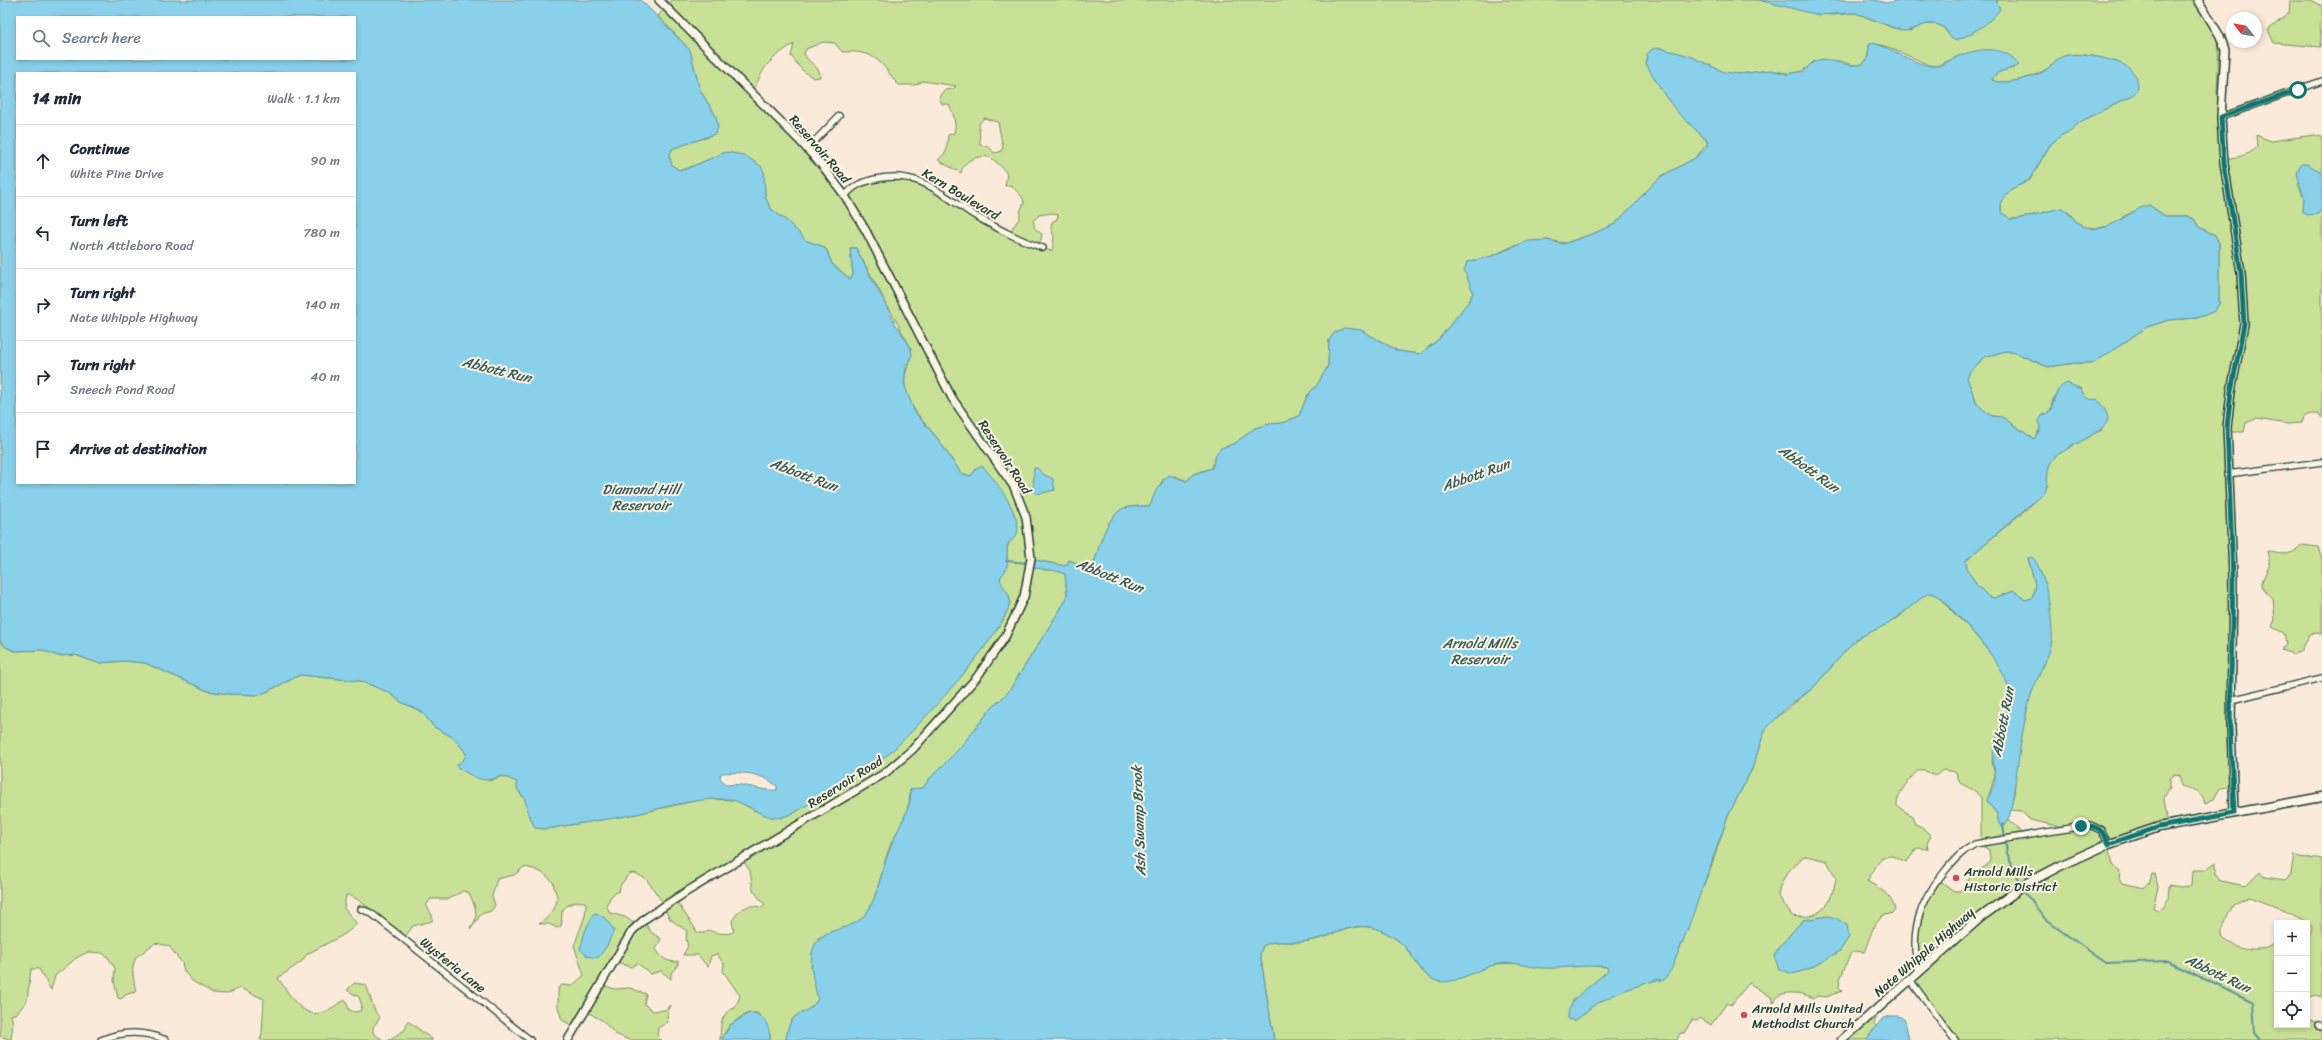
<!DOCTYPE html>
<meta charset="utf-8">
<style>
:root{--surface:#fff;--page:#f6f6f7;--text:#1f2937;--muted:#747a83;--line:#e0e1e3}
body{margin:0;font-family:Sriracha,sans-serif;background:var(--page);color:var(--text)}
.controls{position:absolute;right:12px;bottom:12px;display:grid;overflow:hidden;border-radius:0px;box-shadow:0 2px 6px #0003}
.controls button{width:36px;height:36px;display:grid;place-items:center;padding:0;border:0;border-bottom:1px solid var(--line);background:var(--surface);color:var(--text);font:20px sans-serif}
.compass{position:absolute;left:2226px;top:12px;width:36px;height:36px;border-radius:50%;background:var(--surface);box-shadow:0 2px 6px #0003;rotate:301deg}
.stop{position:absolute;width:12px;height:12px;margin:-9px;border:3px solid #0f766e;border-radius:50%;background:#fff}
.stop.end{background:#0f766e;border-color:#fff;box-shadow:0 1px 4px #0008}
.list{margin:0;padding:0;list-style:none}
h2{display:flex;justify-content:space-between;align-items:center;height:52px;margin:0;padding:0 16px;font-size:17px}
h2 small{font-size:13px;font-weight:400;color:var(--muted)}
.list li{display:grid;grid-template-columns:26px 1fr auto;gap:12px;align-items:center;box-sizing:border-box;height:72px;padding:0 16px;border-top:1px solid var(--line)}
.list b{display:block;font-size:15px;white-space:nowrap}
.list p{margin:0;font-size:13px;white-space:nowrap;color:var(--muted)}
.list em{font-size:13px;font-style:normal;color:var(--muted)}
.icon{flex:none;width:22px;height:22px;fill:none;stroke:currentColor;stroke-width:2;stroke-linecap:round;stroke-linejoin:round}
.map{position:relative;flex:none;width:2322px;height:1040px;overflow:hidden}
.search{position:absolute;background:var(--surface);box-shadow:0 2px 6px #0003;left:16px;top:16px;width:340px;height:44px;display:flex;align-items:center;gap:10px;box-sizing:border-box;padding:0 14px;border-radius:0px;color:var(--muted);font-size:15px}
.panel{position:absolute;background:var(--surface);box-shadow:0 2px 6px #0003;left:16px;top:72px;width:340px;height:412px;border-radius:0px}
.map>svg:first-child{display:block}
.green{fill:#c9e196;stroke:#748f65;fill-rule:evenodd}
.water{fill:#89d0ea;stroke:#5f95a1;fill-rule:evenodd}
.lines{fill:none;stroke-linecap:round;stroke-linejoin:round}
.stream{stroke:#5f95a1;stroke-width:2}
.minor-casing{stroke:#1f3d34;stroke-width:8}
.tertiary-casing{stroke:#1f3d34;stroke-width:10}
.secondary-casing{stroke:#1f3d34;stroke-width:11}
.minor{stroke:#fcf5e5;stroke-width:5.5}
.tertiary{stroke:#fcf5e5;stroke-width:7}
.secondary{stroke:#fcf5e5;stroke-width:8}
.route{stroke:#0f766e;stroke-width:5}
.poi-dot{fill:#d1495b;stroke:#fcf5e5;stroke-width:1.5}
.labels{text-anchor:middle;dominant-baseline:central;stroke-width:4;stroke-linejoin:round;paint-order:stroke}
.street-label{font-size:13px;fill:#1f3d34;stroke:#fcf5e5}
.poi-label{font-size:13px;fill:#1f3d34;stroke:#fcf5e5;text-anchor:start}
.water-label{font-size:14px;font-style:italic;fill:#345a58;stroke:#fcf5e5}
</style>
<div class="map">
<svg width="2322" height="1040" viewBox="0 0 2322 1040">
<rect width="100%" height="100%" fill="#fbeada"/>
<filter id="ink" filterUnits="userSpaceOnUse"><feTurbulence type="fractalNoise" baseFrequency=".025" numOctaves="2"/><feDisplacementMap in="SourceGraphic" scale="8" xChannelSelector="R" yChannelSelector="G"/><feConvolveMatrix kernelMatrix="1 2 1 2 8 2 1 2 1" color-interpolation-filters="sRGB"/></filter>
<g filter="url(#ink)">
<path class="green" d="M672,0H1759L1831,15L1856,13L1893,28L1910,31L1925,24H1937L1943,27L1951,38L1998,2L1996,0H2196L2213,30L2219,44L2217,93L2222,159C2235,157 2248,157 2257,147L2256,135L2271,141L2314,135L2322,137V172L2318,169L2298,183L2304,199L2303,212L2318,214L2322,209V418L2319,414H2310L2304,417L2302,423L2288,424L2256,419L2246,423L2244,432H2229L2233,583L2236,592L2234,593L2235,786L2220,788L2214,799L2205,803C2201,789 2194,790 2181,786L2180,776L2174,775L2170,779V787L2164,799L2168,826L2109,846L2113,865L2120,871L2119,879L2122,883L2145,888L2150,883L2152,874H2155L2158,887L2153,908L2158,910L2164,907L2168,899L2169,885L2180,887L2192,886L2193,870H2205L2216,862V875L2220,881L2246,886L2260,872L2264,877L2285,880L2291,874L2294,855C2304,860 2311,856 2322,859V997L2315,995L2307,999V944L2312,927C2306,918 2260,900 2248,897L2234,904L2221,931V936C2232,948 2252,951 2266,948C2270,947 2273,943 2277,943V1025H2307V1020L2322,1028V1040H1955L1909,984L1919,973L1914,944L1926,898L1940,881L1954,891H1960L1972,874L1986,866L1990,860L1989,850L1981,845V798L1975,791L1960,783L1956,772L1943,770L1935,776L1924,770H1918C1910,779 1896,794 1897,806L1912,816L1915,824L1922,827L1931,836L1927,843L1928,849L1917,848L1907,862L1892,856L1882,857L1867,881C1879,888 1891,894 1895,909L1891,914L1883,915L1874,926L1864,952L1856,951L1851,953L1840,979L1839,988L1842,991L1826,997L1817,996L1814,998C1803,993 1777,988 1773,1003L1771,997L1749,983L1731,1005L1727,1003L1711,1025L1700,1018L1697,1021L1692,1020L1684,1033H1680L1677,1040H1274L1260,953L1263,946C1275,939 1284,943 1298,942C1341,941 1355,908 1400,942C1413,952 1420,978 1437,980C1459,983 1477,967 1498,964C1510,962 1524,964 1537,964C1560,965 1584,964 1607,967L1609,970L1572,1001L1577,1019C1598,997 1631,987 1660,979L1709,873L1728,816L1752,769L1765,730L1769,724L1813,688L1856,639L1898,618L1913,604L1928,593L1935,594L1969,628L2000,665L2008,686L2010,699L1992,761L1995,776L1987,801L1997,814L1999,824L2009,819L2023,835L2067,828L2030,820L2021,811L2010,810L2014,794L2017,757L2029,701L2036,678L2048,654L2052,639L2028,558L2035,584L2033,598L2025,600L2014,591L1994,598L1989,597L1976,584L1967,569L1966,560L2037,500L2048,485C2047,480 2046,474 2047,469C2052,451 2086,437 2102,430L2091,400L2086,398L2080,388L2054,396L2050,411L2042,416L2039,421L2040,429L2034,439L2002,417L1992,416L1984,411L1977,404L1967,378L1970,372L1984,357L2006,351L2016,353L2048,367L2076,363H2094L2147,327L2169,320L2197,318L2212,312L2219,304V243L2215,235L2199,227L2194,219L2188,216H2165L2149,205L2124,216L2114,225L2099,228L2085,227L2078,223L2067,211L2061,208L2018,219H2010L2001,211V201L2012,189L2030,180L2050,145L2062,135L2071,130L2080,122L2133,95L2113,61C2099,58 2079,51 2065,56C2056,58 2052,66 2045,70C2034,77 2004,86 1992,80C1995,71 2006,70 2015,68L1961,55L1937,66L1929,65L1888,47L1872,43L1869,45C1867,78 1852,61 1831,60C1826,59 1819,61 1813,62C1799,77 1793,74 1774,71C1761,69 1748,75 1735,74C1712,73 1681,56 1660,48L1657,80L1665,96L1708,143L1695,158L1660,177L1615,224L1592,234L1566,243L1547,240L1513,246L1492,256L1467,262L1473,292L1470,300L1439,339L1420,354L1398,351L1361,330L1329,340L1328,366L1317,385L1307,396L1299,416L1282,423L1269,424L1255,428L1234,444L1221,448L1216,454L1212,468L1193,474L1187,481L1175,476L1163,479L1150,506C1142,506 1129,506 1122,509C1104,520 1098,551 1093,570L1069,560L1066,566L1035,560L1044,570H1056L1065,574L1067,594L1066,600L1009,691L990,710L958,750L930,778L923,788L910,789C911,811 899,827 890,846C881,868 879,896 865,916C856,929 832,931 818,938L811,967L818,999C804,1021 790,1005 786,1040H770V1035L758,1013H749L741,1017L730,1025L720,1040C721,1027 719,1013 735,1008L740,996L723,971L724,964L717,954L711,956L708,967L698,955H683L688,946L686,939L687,931L670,919L663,907L664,904L646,879L635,873L629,874L620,886L619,891L612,895L606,905L610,913L625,917L637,925L644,921L651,932L661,939L656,949C660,957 669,964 678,961V965L671,973V979L661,971L651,974L637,963L631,967L614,961L600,984L615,989L630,988L646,994L644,1004L653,1011L665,1010L671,1005L667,1015L668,1022L658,1028L657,1035L662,1040H629L615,1034L603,1021L586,1011L575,1027L562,1020L558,1007V988L562,985L572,986L584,975L574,946L585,916L586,903C580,899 566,904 563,910C560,915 563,921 561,926L557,928L549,924H539C548,918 557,909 557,897C557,892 553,890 554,884C546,873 537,869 524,867L514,875L497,879L492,896L495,905L491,911L481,914L471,929L470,927C481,918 474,904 469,893L463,891L448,899H431L426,905L432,915V921L413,926L404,938C394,930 357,894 346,895L344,908L357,924L345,934L307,954L301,962L278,978C288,992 301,1018 321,1013C330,1011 337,1003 346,1000L349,1010L355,1012L360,1011L362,1006L359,997L347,990L354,983L366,985C371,996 372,1010 380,1018L373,1027V1033L383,1040H260L262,1033L264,999L240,988L227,994L213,993L192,981L184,971L182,963L169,946L155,943L136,957C130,970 134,979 136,992L127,994L121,999L118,998L114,981L115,968L107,956L102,953L88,952L76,958L55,976L51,990L39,969H31L27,1001L17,1013L11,1015L13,1023L11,1040L0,1036V640L4,646L14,651L43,650L58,656L75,655L98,663L125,661L145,663L208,691L230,694L260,695L300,675L360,681L388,692L401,702L422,712L434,727L454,738L466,753L465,758L461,764L489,781L502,776L518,782L520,794L525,799L527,810L535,828L547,829L635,814L704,799L735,800L758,812L781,818L797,811L893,750L969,667L1002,622L1010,603L1009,596L1000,583V577C1011,566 1006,564 1007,550C1007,541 1018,537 1017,528C1016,502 993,486 976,469L971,476L961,473C953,462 946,450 938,439C924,421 908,408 905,384C903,371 913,360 911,348L856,248H850L853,275L850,279L832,264L827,250L822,246L807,241L787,221L771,209L765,197L764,172L726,152L686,169L679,170L672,165L669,156L672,149L682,144L709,137L716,116L700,90L690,50L658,16ZM823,42L835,43L842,52C875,50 880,61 898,85H915L923,81L956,86L953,89L944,90L939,97L942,104H948C953,109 957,126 954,133L948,135L946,152L938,160L961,173C963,160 978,155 989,157C994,159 1004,169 1007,174L1005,186L1011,185L1023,198L1024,203L1021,209L1019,219L1008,234L917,181L885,179L855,186L843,193L751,90C758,84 758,79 763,71C768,61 784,49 794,44L791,56L802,70L813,78L820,77C821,66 807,63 804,53L806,49ZM984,118L998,122L1003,148L1000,152L994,153L990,148L980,144L979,124ZM1052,213L1058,215L1057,219L1052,222L1051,228L1054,237L1052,251L1039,248L1042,234L1035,229L1033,221L1039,215ZM1806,856L1827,861L1836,878C1832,904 1820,921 1792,916L1778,895C1780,879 1792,865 1806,856ZM742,859L750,871L753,890L765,905L762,908C748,902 739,909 732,921L734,931C728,936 716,933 708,930L704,933H698L675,899ZM1803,920L1840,951L1809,969L1774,956L1779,947Z
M2290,0H2311L2322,6V20L2319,26L2321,34L2320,47L2274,43L2268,30L2289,13Z
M2302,545L2318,547L2322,558V635L2318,633L2310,634L2301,652L2293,654L2282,650L2286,644L2284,633L2272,627L2275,619L2273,599C2254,583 2264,581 2270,563C2271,559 2268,555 2268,551C2280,555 2294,556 2302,545Z
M1878,1012L1874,1024L1876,1027L1866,1040H1845Z
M408,1021L433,1040H388L405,1030Z"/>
<path class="water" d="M0,0H641L690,50L700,90L716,116L718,128L715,134L672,149L669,156L672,165L679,170L686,169L726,152L744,155L761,166L764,172L765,197L771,209L787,221L807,241L822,246L827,251L832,264L850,279L853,275L850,248H856L895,323L911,348L912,355L906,366L904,383L914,411L937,438L961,473L971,476L976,469L982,466C994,477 1023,517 1017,534C1014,540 1007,542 1007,549C1006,564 1011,565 1000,578C1001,587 1011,592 1010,602C1007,631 917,728 893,750C874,768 851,777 829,790C813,799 801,813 782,817C765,822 743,799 726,799C695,798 667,807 637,814C607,820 577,823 547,829L535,828L527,810L525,799L517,789V782L502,776C481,784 477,778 458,768L457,765L465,758L466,753L454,738L434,727L422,712L401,702L388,692L360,681L300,675L260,695L230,694L208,691L145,663L125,661L98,663L75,655L58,656L43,650L14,651L4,646L0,640ZM17,17H355V59H17ZM17,73H355V483H17ZM721,773C742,772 760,772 777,786V790C760,792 744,782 727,785L720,778Z
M1759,0H1875L1886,3L1900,0H1996L2000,9C1990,24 1973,33 1957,40C1948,38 1948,29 1941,26C1927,19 1916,31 1903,31L1856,13L1818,15Z
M1872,43C1892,47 1916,67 1936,66C1944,65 1953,58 1961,55C1981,48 2006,45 2019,65C2011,71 1995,69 1992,80C2003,86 2038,77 2047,69C2053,64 2057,58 2064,56C2077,51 2112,59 2124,65C2130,68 2134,73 2137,78L2138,89L2133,95L2080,122L2071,130L2062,135L2050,145L2029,180L2012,189L2001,201V211L2010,219H2018L2061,208C2070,212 2074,222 2083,226C2108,237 2127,210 2149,205L2165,216H2188L2194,219L2199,227L2215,235L2219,243V304L2215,311L2197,318L2169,320L2147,327L2094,363H2076L2048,367L2016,353L2006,351L1984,357L1970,372L1967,378L1977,404L1984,410L1992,416L2002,417L2034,439L2040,429L2039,421L2042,416L2050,411C2055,400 2054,389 2067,383L2081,389C2085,397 2087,401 2097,399C2101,404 2107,411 2108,418C2110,430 2065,448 2055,457C2044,468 2050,479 2045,492L1966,560L1967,569L1976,584L1989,597L1994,598L2014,591L2025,600L2032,598L2035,584L2028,558L2032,557C2046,570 2053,620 2052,639C2050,659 2034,681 2029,702C2019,741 2017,781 2009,819L2003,827L1999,824L1997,814L1987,801C1990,793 1996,784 1995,775C1994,765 1992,758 1994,748C1996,734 2010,710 2010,699C2011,668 1958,614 1935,594L1928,593L1890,623L1856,639L1813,688L1787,707L1765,730L1752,769L1728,816L1687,931L1671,970L1664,980L1660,981V979C1636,986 1614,993 1593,1006C1586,1011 1581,1017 1574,1021L1568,1019C1566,997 1595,985 1608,970L1607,967C1586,964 1564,969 1543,968C1528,967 1513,961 1498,964C1480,967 1452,988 1434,980C1418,973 1414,953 1400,942C1355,908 1341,940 1298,942C1284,943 1275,939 1263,946L1260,953L1274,1040H786C790,1005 804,1021 818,999C812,974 801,941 833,931C844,927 855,925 863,917C876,906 883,863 891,846C897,830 906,817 910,801C911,797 910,793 910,789L923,788L930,778L958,750L990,710L1009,691L1066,600L1067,594L1065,574C1054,569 1043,570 1032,567L1034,560L1066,566L1069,560L1092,570C1098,551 1104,520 1122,509C1129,506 1142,506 1150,506L1156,490L1169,475L1187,481L1193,474L1212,468L1216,454L1221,448L1234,444L1255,428L1269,424L1282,423L1299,416L1307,396L1317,385L1328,366L1329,340L1334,333L1344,328L1361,330L1398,351L1420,354L1439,339L1470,300L1473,292L1464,270L1467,262L1492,256L1528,241L1547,240L1563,244L1592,234L1615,224L1660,177L1695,158L1707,147V140L1679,114L1665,96L1646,64L1647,54L1652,49L1660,48L1690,56L1724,72L1739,74L1771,70L1787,74L1804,71L1813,62L1822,59L1850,65H1860L1864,63L1868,58L1869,45Z
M2301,164H2306L2322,172V209L2318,214L2307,215L2303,212L2304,199L2297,173Z
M1034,468H1037L1043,474L1053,479L1055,490L1038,494L1033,491Z
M594,913C603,913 609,923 614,930L607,946L598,958L587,956L580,949L585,931Z
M1828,916L1836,918L1847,925L1849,937L1840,951L1809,969L1793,974L1779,969L1774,956L1779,947L1803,920Z
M749,1013C764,1013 770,1026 770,1040H722L730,1025Z
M1890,1016H1899L1905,1020L1909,1040H1866L1882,1019Z"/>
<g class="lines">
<path class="stream" d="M1006,561L1028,563
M2003,824L2007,853L2020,885
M2022,889L2046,920L2106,963L2168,961L2253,1003L2255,1033L2261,1040"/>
<defs>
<path id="minor" d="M2221,117L2322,81
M807,149L839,116
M845,196C854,185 862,182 876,179C921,169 942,196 977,217C999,229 1019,240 1043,248
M2227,474L2322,462
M2231,700L2322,678
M361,909L371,913L530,1040
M1918,973C1910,932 1918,903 1945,871C1954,860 1962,851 1975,844L2090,825L2101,830L2109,844
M1910,980L1955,1040
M2318,1027L2322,1028
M101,1040C122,1031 145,1031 166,1040"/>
<path id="tertiary" d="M2198,0L2220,36L2225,50L2221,117L2224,163L2241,273L2244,324L2231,392L2227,427L2233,577L2231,727L2234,813
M568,1040L632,931L646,918L686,892L885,773L913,749L977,677L1005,637L1024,597L1031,558L1026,517L1014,487L952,398L866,231L845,196L825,169L799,140L659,0"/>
<path id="secondary" d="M1842,1040L1981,917L2026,884L2062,865L2106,845L2159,827L2322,797"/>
</defs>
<use href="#minor" class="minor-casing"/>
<use href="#tertiary" class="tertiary-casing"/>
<use href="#secondary" class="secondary-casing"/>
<use href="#minor" class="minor"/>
<use href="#tertiary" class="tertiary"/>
<use href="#secondary" class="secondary"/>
</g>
</g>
<g class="lines" filter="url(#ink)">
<path class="route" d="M2081,826C2097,824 2103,830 2109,844L2159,827L2234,813L2230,727L2233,577L2227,427L2231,392L2244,324L2241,273L2224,163L2221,117L2298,90"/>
</g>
<g class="poi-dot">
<circle cx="1956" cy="878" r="4"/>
<circle cx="1744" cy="1015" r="4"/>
</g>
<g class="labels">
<g class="street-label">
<text transform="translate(820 149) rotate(49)">Reservoir Road</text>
<text transform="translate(961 194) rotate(31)">Kern Boulevard</text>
<text transform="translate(1005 457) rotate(57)">Reservoir Road</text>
<text transform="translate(845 782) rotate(-32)">Reservoir Road</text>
<text transform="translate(1924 952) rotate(-41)">Nate Whipple Highway</text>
<text transform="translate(453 965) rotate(39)">Wysteria Lane</text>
</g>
<g class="poi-label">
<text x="1964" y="871">Arnold Mills<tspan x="1964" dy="15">Historic District</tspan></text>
<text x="1752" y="1008">Arnold Mills United<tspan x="1752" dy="15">Methodist Church</tspan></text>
</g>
<g class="water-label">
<text transform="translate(497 370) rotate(14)">Abbott Run</text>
<text transform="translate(1809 469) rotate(36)">Abbott Run</text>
<text transform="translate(804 475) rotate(21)">Abbott Run</text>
<text transform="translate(1476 475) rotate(-19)">Abbott Run</text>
<text x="641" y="489">Diamond Hill<tspan x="641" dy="16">Reservoir</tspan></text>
<text transform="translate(1110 576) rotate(22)">Abbott Run</text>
<text x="1480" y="643">Arnold Mills<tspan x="1480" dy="16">Reservoir</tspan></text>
<text transform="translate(2003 722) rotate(-79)">Abbott Run</text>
<text transform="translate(1139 821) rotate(-92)">Ash Swamp Brook</text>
<text transform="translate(2218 974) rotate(26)">Abbott Run</text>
</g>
</g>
</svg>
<div class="controls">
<button>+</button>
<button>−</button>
<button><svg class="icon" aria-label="locate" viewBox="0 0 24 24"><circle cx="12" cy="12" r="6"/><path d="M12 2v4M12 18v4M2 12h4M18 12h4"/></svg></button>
</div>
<svg class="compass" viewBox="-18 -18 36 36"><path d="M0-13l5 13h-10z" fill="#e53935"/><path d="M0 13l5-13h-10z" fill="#747a83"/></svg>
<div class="stop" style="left:2298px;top:90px"></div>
<div class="stop end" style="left:2081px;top:826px"></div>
<div class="search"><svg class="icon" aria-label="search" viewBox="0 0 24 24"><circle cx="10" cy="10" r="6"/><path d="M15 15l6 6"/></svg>Search here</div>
<section class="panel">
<h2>14 min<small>Walk · 1.1 km</small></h2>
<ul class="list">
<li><svg class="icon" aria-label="ahead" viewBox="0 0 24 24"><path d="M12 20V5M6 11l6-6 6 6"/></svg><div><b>Continue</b><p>White Pine Drive</p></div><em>90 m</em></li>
<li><svg class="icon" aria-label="left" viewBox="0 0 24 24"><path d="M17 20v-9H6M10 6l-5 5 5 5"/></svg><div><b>Turn left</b><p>North Attleboro Road</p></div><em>780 m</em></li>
<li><svg class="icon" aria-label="right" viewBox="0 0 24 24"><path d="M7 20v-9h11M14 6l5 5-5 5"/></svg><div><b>Turn right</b><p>Nate Whipple Highway</p></div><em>140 m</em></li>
<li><svg class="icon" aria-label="right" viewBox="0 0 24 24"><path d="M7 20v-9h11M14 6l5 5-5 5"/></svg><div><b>Turn right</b><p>Sneech Pond Road</p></div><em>40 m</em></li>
<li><svg class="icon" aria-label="arrive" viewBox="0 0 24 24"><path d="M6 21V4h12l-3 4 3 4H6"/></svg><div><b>Arrive at destination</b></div></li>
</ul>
</section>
</div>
